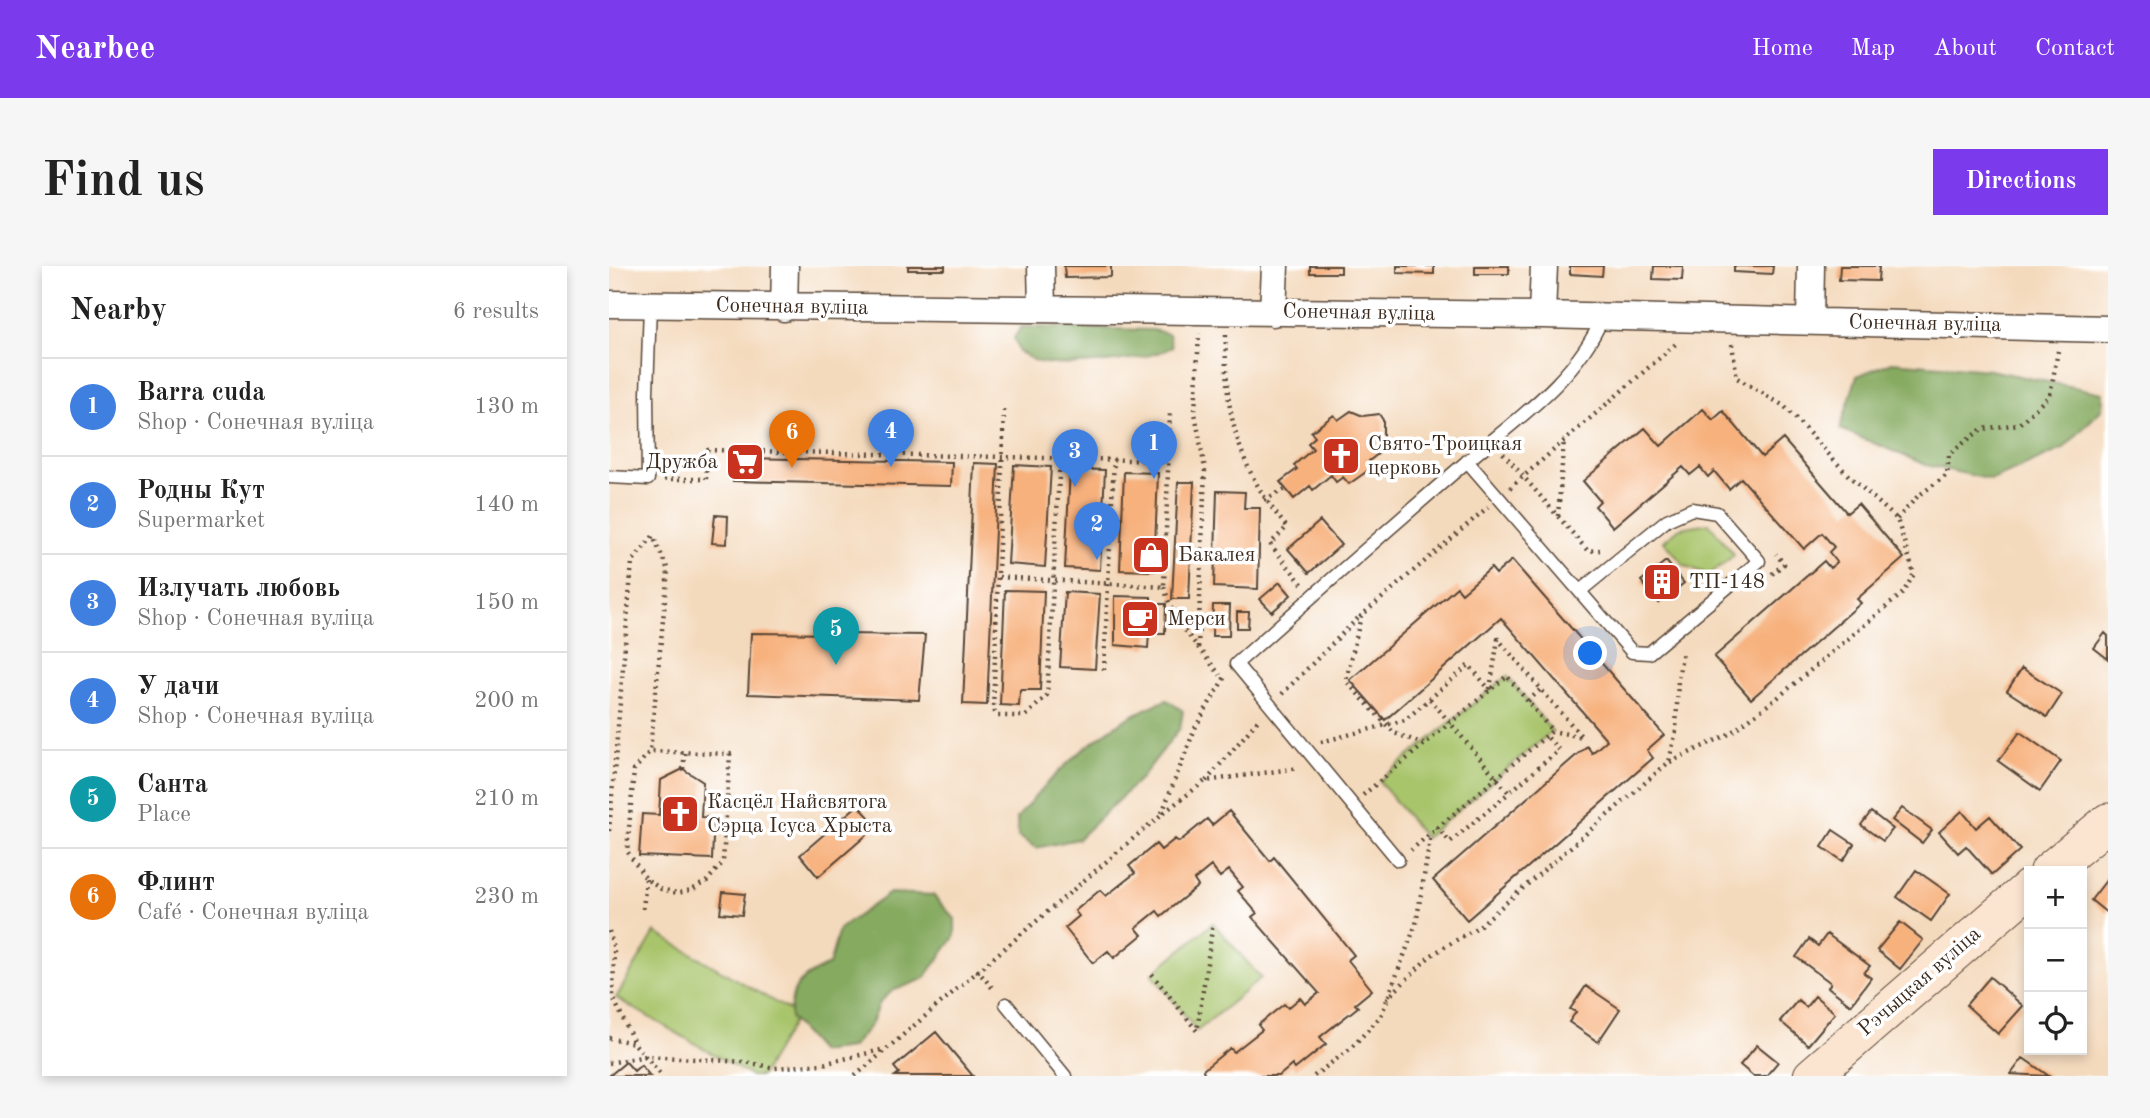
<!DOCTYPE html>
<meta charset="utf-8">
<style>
:root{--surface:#fff;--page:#f6f6f6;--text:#222;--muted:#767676;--line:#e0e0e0;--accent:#7c3aed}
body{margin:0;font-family:"Old Standard TT",serif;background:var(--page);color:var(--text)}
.controls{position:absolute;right:21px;bottom:21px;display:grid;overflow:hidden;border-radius:0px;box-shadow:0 4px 10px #0003}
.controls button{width:63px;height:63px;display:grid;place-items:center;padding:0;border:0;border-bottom:2px solid var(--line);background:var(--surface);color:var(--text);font:35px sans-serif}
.you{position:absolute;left:982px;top:388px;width:24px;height:24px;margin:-18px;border:5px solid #fff;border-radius:50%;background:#1a73e8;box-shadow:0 0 0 10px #1a73e833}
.badge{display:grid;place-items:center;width:46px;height:46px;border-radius:50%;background:var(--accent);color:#fff;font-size:23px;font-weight:700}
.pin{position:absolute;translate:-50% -58px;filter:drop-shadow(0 2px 4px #0008)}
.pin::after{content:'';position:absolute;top:37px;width:24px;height:21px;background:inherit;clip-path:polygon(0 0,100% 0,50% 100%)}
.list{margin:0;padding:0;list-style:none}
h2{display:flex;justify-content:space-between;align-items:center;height:91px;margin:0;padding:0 28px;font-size:30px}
h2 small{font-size:23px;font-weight:400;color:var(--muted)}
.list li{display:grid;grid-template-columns:46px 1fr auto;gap:21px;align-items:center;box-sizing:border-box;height:98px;padding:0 28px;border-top:2px solid var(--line)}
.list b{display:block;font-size:26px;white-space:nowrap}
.list p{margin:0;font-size:23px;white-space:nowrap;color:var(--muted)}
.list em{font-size:23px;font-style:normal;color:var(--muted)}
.icon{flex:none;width:38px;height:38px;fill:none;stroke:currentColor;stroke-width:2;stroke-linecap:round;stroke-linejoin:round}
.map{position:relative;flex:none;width:1499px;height:810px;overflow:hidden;border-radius:0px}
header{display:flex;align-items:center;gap:42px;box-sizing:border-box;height:98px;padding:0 35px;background:var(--accent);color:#fff}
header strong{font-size:33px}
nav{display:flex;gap:38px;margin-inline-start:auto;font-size:24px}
.intro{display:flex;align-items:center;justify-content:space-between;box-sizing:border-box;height:168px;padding:0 42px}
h1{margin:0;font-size:49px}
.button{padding:18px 32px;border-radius:0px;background:var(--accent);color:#fff;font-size:24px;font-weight:700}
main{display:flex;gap:42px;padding:0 42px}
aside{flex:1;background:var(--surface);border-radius:0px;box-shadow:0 4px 10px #0003}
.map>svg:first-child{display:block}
.green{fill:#a9c56c;stroke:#727845;stroke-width:2}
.forest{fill:#86aa60;stroke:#606a3f;stroke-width:2}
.building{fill:#f7b17d}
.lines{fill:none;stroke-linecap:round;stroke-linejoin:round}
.service-casing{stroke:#574436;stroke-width:15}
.minor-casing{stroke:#574436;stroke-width:29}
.secondary-casing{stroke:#574436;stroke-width:39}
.path{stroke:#574436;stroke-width:4.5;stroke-dasharray:2 5;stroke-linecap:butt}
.service{stroke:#fff;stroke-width:12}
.minor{stroke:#fff;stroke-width:26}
.secondary{stroke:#fce5d0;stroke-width:37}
.labels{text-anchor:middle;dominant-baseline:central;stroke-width:7;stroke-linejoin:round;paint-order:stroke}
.street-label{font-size:21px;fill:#3b2a1e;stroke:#fff}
.poi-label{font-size:21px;fill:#3b2a1e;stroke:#fff;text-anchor:start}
</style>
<header>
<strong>Nearbee</strong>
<nav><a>Home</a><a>Map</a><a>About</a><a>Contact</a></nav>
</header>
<div class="intro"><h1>Find us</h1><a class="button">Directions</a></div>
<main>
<aside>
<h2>Nearby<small>6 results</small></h2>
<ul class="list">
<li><span class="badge" style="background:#3f7fe0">1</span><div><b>Barra cuda</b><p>Shop · Сонечная вуліца</p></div><em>130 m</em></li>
<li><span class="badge" style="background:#3f7fe0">2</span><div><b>Родны Кут</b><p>Supermarket</p></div><em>140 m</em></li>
<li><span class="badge" style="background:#3f7fe0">3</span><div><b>Излучать любовь</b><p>Shop · Сонечная вуліца</p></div><em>150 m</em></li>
<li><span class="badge" style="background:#3f7fe0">4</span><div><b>У дачи</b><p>Shop · Сонечная вуліца</p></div><em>200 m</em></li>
<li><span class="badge" style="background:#0f9aa8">5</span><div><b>Санта</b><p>Place</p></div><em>210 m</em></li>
<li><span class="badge" style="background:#e8710a">6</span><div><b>Флинт</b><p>Café · Сонечная вуліца</p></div><em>230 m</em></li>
</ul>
</aside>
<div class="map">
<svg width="1499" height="810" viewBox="0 0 1499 810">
<rect width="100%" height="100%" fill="#fff"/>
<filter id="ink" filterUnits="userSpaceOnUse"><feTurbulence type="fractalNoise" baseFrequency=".0143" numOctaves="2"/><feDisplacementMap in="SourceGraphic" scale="14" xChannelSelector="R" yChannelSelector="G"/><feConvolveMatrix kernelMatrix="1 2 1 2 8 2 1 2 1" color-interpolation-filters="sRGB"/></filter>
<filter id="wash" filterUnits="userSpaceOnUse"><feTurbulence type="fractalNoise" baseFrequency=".00686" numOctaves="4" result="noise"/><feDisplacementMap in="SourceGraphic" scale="28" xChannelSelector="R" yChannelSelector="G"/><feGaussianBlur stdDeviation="1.57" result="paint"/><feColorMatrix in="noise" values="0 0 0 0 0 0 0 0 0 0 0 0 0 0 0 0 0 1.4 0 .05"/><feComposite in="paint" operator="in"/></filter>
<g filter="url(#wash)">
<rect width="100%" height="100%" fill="#f4dabd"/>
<path class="green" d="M1100,257L1125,289L1100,309L1075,299L1055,275L1071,262Z
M898,410L943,465L816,572L770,515Z
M604,657L652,712L588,765L543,708Z
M46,666L188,749L152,810H142L7,732Z"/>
<path class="forest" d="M412,61L545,64L560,68L563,81C540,95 456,102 430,96C423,94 416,89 410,86L405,72Z
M1283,96L1381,104L1494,127L1493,143L1454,183L1383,214L1317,199L1231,163L1248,110Z
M558,434L574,445L571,462L533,511L469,573L427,582L409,570L408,552C447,503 499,455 558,434Z
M281,627L324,629L346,653V670L315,713L283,725L271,736L262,759L242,782L211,786L181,752C181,719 191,712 220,699L230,663Z"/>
<g id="blocks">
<path class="building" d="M299,0H336V4H299Z
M455,0H502V11L456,12Z
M701,0H732V7H701Z
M788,0H825V8L788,7Z
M866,0H900V8H866Z
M961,0H994L993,10L961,8Z
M1045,0H1074L1073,14L1044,13Z
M1125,0H1164L1163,8L1125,6Z
M1231,0H1270L1269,15L1230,14Z
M1094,143L1104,154L1114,145L1153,191L1174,173L1238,247L1249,238L1295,292L1248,333L1252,337L1142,433L1105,391L1215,295L1221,302L1228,296L1220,286L1225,281L1213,267L1195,283L1132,212L1120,223L1105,205L1099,211L1091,201L1081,209L1074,201L1004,261L986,240L991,235L974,215L1036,162L1052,180Z
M742,145L754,150L770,148L774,154V184L760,195L764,201L740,218L734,211L727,216L722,209L704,224L701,220L685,233L671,216L688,203L685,199L704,183L699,177L706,171L702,166L725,149L729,154Z
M125,192L343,196L342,220L124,215Z
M365,197L389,198L378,439L354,438Z
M405,199L442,201L436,301L399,298Z
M461,203L496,204L491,304L456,302Z
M515,206L549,207L545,305L511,304Z
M569,216H585L580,333H563Z
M608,225L636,226L635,242H651L649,323L605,321Z
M106,249L119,250L118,278L103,277Z
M711,255L732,279L700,307L679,283Z
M903,294L1055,469L1038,484L1044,492L858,654L824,614L978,480L983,487L998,474L892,352L776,454L741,414L848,321L853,327L882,302L887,308Z
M1057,295L1075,317L1050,337L1032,315Z
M671,316L682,329L663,346L651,333Z
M396,324L435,325L431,424H411L410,440L391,439Z
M456,326L491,328L486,403L451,401Z
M506,330L542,331V338H557L556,367H540L539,382L506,379Z
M604,339H621L620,370H603Z
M628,346H640L639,362H628Z
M142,367L316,369L310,434L139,428Z
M1496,367L1499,370V393L1485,382Z
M1413,402L1453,428L1438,451L1398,425Z
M1411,466L1452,495L1431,525L1389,495Z
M74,503L94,516L92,551L105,552L103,593L30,590L33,548L50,549L52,514Z
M249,539L268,560L209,611L191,589Z
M1293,542L1323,564L1313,577L1283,554Z
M620,545L661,595L665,591L745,689L739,694L763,724L746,738L749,741L711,771L717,778L686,803L683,799L670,810H596L594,804L621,782L625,786L653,764L649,759L675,738L679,742L691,732L696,738L710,727L643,651L648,647L629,625L634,621L620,604L611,611L602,600L585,614L589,620L552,650L548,645L527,662L533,669L505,692L499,685L484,697L456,662L470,650L466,645L491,624L497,630L526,607L520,600L547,578L552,584L566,573L570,576L598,553L603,559Z
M1353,545L1367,562L1381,550L1411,584L1383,609L1357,580L1349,587L1330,566Z
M1262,546L1284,563L1274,575L1252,559Z
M1224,564L1245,578L1234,595L1213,581Z
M1307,604L1341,628L1322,655L1288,631Z
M1499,612V648L1482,634Z
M114,626L136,628L133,649L111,647Z
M1291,656L1314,674L1291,703L1268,684Z
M1218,668L1261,700L1255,707L1262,712L1242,739L1219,721L1222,717L1187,691L1200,673L1209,680Z
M1381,711L1414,740L1389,768L1357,739Z
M977,720L1011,743L989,776L960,756L967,746L961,743Z
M1206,730L1226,747L1199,779L1171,755L1189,734L1197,741Z
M327,766L364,810H286L290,807L285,801Z
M1148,779L1169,796L1157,810H1144L1131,799Z
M1414,792L1440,810L1402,808Z
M17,796L25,805L32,799L41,810H0Z"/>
</g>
</g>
<g filter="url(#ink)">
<use href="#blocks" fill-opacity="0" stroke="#574436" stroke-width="2"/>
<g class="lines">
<defs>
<path id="service" d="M858,195L1023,386L1040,387L1150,295L1108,247L1083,243L1058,254L971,325
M0,211L39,213L38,127L41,39
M789,594L627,398C700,333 774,268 848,204C901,157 964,119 994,51
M397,738L456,810"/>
<path id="minor" d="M432,0L433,42
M0,38L933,49L1499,63
M175,42L176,0
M664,47L666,0
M933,49L935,0
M1201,55L1202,0"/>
<path id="secondary" d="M1440,605L1499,556
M1203,810L1420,622"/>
</defs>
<use href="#service" class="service-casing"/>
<use href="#minor" class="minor-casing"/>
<use href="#secondary" class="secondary-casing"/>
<path class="path" d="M617,69C614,143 629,204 678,261L661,278L694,319
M395,144L384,443L389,450H417L438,429L451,191
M894,187L979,285L991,284
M55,213H97L99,184L560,195
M901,222L1069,76
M655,234L677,223
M949,250L955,173
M1288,253L1309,230L1338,209L1340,188L1373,163L1410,158L1441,129L1449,85
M1163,308L1175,298L1167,288
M390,311L555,321L561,147
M555,321L565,351L611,409
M589,381L596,203L586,147L590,67
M495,404L505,193
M881,423L889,373L973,471L943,465
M673,428L751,350
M821,433L900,527L950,484L937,470
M919,435L932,423
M712,476L796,454L860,399L881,424
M815,478L785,467L737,415L752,350L879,241
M1061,496L1120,468L1167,433L1294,327L1305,308L1288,253L1240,210L1175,140L1128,112L1123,78
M74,503L76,486
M597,515L651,452
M754,529L898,410L943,465L802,584
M553,547L587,460L617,409
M828,561L841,576L900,527
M0,565L23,296L44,270L59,304L41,485L121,488L114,596L98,615L83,624L68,627L52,623L37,613L18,585L25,504L41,485
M34,643L37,613
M0,665L5,683L4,731L25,777
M368,704L386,725
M543,708L588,765L604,657
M778,733L821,690L869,661L1060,496L1067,465L1069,413L1074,385
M0,772L25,777L53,810
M0,797L37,790L136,796L166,802L214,798L276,783
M246,810L553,548L596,515L690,502
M705,810L742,782L772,750L807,658L822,568"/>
<use href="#service" class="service"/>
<use href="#minor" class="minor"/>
<use href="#secondary" class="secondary"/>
</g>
</g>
<defs>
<symbol id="church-square" viewBox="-11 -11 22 22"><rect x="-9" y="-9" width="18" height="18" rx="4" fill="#c8321e" stroke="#fff"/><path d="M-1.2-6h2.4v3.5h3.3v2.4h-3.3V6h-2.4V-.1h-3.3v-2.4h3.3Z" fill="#fff"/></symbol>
<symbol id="supermarket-square" viewBox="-11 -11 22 22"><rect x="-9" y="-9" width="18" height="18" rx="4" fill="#c8321e" stroke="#fff"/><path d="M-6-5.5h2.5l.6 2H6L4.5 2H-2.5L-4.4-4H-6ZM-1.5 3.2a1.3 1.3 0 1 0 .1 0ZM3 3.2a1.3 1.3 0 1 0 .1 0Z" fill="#fff"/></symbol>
<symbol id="shop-square" viewBox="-11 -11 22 22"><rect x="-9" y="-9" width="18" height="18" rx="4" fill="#c8321e" stroke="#fff"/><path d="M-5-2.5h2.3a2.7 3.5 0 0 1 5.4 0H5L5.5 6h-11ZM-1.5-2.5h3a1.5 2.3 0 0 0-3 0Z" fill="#fff"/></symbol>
<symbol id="building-square" viewBox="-11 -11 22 22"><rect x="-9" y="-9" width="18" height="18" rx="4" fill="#c8321e" stroke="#fff"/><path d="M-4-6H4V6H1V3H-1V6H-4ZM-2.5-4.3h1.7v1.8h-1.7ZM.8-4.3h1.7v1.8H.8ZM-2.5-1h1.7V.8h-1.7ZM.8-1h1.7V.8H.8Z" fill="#fff"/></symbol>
<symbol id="cafe-square" viewBox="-11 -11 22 22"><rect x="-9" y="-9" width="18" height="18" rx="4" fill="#c8321e" stroke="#fff"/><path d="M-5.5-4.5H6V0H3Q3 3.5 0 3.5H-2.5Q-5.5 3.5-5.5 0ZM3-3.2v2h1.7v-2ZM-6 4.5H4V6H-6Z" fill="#fff"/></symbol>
</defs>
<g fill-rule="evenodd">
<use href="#church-square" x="710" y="168" width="44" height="44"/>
<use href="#supermarket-square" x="114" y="174" width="44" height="44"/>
<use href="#shop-square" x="520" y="267" width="44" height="44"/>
<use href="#building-square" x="1031" y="294" width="44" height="44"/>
<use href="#cafe-square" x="509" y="331" width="44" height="44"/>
<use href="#church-square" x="49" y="526" width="44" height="44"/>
</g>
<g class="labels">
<g class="street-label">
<text transform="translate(183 41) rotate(1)">Сонечная вуліца</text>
<text transform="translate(750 47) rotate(1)">Сонечная вуліца</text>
<text transform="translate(1316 58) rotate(1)">Сонечная вуліца</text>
<text transform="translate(1311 716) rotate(-41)">Рэчыцкая вуліца</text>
</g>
<g class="poi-label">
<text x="759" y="178">Свято-Троицкая<tspan x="759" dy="24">церковь</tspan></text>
<text x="109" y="196" text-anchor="end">Дружба</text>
<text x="569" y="289">Бакалея</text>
<text x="1080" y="316">ТП-148</text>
<text x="558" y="353">Мерси</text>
<text x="98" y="536">Касцёл Найсвятога<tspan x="98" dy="24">Сэрца Ісуса Хрыста</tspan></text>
</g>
</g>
</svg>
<div class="controls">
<button>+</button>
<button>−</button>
<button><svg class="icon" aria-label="locate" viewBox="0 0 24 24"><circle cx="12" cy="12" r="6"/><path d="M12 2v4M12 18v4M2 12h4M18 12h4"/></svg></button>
</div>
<div class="you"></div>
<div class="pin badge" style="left:545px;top:213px;background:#3f7fe0">1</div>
<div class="pin badge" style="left:488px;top:294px;background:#3f7fe0">2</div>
<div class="pin badge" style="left:466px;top:221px;background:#3f7fe0">3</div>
<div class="pin badge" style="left:282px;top:201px;background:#3f7fe0">4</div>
<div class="pin badge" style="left:227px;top:399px;background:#0f9aa8">5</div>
<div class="pin badge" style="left:183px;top:202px;background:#e8710a">6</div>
</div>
</main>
